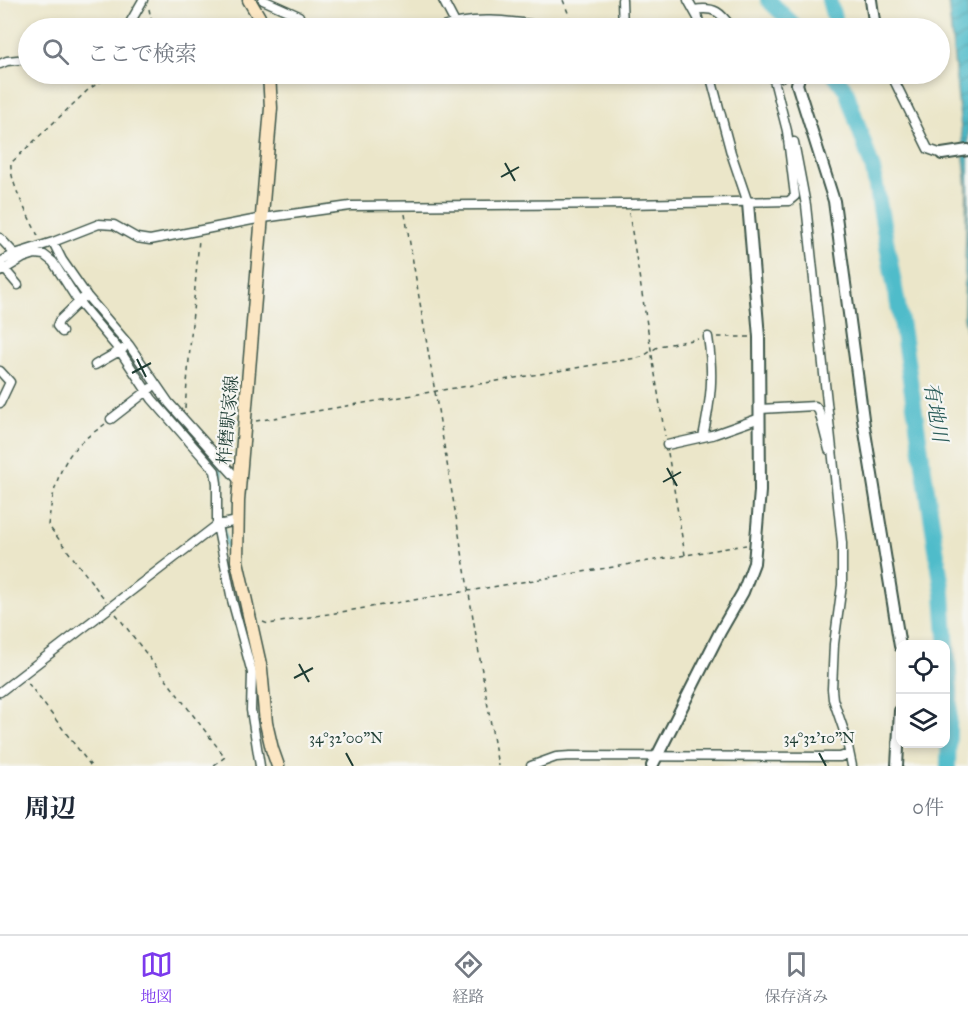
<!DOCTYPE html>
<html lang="ja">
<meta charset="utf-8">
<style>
:root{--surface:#fff;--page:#f6f6f7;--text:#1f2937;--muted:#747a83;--line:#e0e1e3;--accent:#7c3aed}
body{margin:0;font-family:"IM FELL Great Primer","Noto Serif JP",serif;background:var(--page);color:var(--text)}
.controls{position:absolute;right:18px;bottom:18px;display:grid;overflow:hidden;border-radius:12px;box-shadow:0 3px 9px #0003}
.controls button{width:54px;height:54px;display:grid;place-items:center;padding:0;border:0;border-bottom:2px solid var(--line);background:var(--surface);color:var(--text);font:30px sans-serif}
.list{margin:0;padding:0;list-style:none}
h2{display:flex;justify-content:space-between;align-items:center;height:78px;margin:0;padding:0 24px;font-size:26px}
h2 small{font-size:20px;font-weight:400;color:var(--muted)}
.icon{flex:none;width:33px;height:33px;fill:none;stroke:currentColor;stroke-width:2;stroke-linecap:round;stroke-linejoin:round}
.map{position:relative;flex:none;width:968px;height:766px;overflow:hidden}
.search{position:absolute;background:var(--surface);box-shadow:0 3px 9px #0003;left:18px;right:18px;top:18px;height:66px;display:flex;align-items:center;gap:15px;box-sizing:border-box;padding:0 21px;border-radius:33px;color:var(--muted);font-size:22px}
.sheet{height:168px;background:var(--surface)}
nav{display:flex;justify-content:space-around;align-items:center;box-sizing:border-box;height:84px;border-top:2px solid var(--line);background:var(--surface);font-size:16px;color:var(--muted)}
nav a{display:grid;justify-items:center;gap:3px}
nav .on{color:var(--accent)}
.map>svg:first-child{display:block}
.water{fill:url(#water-waves);stroke:#387c7f;stroke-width:1.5}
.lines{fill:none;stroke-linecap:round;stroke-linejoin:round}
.stream{stroke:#50bcca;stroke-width:3}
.river{stroke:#50bcca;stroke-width:16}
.minor-casing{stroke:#3e564a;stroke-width:11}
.tertiary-casing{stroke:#3e564a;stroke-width:14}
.secondary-casing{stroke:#3e564a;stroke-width:15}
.path{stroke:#3e564a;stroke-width:1.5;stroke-dasharray:4.5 4.5;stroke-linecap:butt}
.minor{stroke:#fff;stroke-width:8}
.tertiary{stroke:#fff;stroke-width:10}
.secondary{stroke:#fbe6c3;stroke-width:12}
.ticks{fill:none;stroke:#1f3d34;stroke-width:2}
.labels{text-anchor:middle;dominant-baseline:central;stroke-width:4.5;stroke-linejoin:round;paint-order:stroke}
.street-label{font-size:18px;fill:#1f3d34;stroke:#f6f6f2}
.water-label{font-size:20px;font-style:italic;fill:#2b5d5a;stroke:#f6f6f2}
.ticks-label{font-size:15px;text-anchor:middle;fill:#1f3d34;stroke:#f6f6f2;stroke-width:4.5;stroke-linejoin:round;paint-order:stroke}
</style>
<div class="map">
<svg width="968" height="766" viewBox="0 0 968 766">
<defs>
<pattern id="water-waves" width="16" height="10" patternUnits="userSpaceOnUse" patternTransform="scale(1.5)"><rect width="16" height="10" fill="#50bcca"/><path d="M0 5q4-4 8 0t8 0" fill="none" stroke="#429aa5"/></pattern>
</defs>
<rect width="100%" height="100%" fill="#f6f6f2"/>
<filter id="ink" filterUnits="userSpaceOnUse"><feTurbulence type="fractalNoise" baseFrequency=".0167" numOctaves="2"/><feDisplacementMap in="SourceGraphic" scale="12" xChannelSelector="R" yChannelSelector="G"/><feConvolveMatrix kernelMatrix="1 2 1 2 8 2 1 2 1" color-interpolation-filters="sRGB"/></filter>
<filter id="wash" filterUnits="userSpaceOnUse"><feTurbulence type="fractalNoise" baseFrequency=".008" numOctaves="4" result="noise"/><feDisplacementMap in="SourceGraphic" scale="24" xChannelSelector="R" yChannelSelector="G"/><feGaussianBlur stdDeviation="1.35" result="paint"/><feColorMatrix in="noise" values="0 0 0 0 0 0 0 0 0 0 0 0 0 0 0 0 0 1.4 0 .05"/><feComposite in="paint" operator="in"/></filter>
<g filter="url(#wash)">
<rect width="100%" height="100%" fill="#ebe6c9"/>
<path class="water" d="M948,0H968V340L964,316L967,187Z"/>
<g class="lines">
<path class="stream" d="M40,251L47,250L51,256
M87,305L121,345L140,373
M153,394L216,463L221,472V485
M222,524L253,661"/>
<path class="river" d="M768,0L797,28
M829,0L837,28
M834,74L846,90L873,170L901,321L943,594L950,692L948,766"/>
</g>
</g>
<g filter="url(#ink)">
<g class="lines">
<defs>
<path id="minor" d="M263,0L299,16L302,28
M443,0L455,23
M622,0L623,28
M688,0L698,18L700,28
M694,10C715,6 721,13 732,28
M127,28L143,0
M440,28C477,14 520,23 559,28
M0,64L7,61L28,59
M710,74L731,153L748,203
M891,74L928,149L942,154
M774,80L788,74
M794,142L806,205L842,543V585L834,644L832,689L833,699L846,737L852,766
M0,238L15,254
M53,242L62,260L87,296L129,345L169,403L240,482
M0,262L15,254L53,242L99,224L114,225L137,238L150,240L263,218L350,206L627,204L789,201L795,196L787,131L774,80L766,74
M1,265L18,285
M0,272L23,258L35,254L44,255L53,262L78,301L120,351L152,399L215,471L217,483V525L232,600L252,673L251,710L260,766
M62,332L57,326L59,321L82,299
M95,365L123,349
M0,371L10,382L0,403
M760,409L815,406L819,411L829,450
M111,419L151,388
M703,437C711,399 714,376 708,337
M667,445L712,435L760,418
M0,692L217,525L238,521
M531,766L556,757L570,756L840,757L849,754"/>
<path id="tertiary" d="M871,0L875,28
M800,74L797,84L834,201L864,426L900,646
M942,154L968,150
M652,766L720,632L743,592L754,563L760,491L759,337L748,203
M897,766L900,711"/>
<path id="secondary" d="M249,0L259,17L261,28
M269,74L271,108L238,501L237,561L261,669L266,723L272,749L278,766"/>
</defs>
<use href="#minor" class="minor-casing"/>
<use href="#tertiary" class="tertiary-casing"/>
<use href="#secondary" class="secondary-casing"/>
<path class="path" d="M563,0L574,28
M149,9L153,28
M629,213L665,436
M405,214L498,766
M38,236C30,218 9,183 11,163L89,89L113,74
M718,337H749
M185,408L199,239
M256,421L642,357L659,346L698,339
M105,424C95,432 81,440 73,451C56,472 52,499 48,525L106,601
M668,453L685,555
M116,614L225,757L213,766
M263,622L268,624L746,545
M28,683L91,766"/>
<use href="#minor" class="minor"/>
<use href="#tertiary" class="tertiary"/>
<use href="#secondary" class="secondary"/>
</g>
</g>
<path class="ticks" d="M505,163L515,181M501,177L519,167M137,359L146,377M132,373L151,363M667,468L677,486M663,482L681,472M299,664L309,682M294,678L313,668M346,753L353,766M819,753L826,766"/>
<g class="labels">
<g class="street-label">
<text transform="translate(228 420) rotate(-85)">柞磨駅家線</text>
</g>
<g class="water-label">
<text transform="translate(936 412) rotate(81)">有地川</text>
</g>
</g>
<g class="ticks-label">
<text x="346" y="743">34°32'00"N</text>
<text x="819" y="743">34°32'10"N</text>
</g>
</svg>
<div class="controls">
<button><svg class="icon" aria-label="locate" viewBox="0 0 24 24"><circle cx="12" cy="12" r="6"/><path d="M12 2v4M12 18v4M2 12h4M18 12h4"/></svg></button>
<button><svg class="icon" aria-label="layers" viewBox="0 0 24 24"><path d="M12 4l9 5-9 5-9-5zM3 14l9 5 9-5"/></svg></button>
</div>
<div class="search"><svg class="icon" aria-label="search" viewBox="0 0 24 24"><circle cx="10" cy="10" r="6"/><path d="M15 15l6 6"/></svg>ここで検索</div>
</div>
<section class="sheet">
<h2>周辺<small>0件</small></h2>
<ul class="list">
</ul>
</section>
<nav>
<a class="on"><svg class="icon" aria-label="map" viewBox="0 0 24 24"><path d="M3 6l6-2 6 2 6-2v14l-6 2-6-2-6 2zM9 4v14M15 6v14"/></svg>地図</a>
<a><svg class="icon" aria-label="directions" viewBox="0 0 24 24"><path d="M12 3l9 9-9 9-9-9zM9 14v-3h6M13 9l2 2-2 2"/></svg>経路</a>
<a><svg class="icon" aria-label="saved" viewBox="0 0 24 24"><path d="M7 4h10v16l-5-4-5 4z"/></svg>保存済み</a>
</nav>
